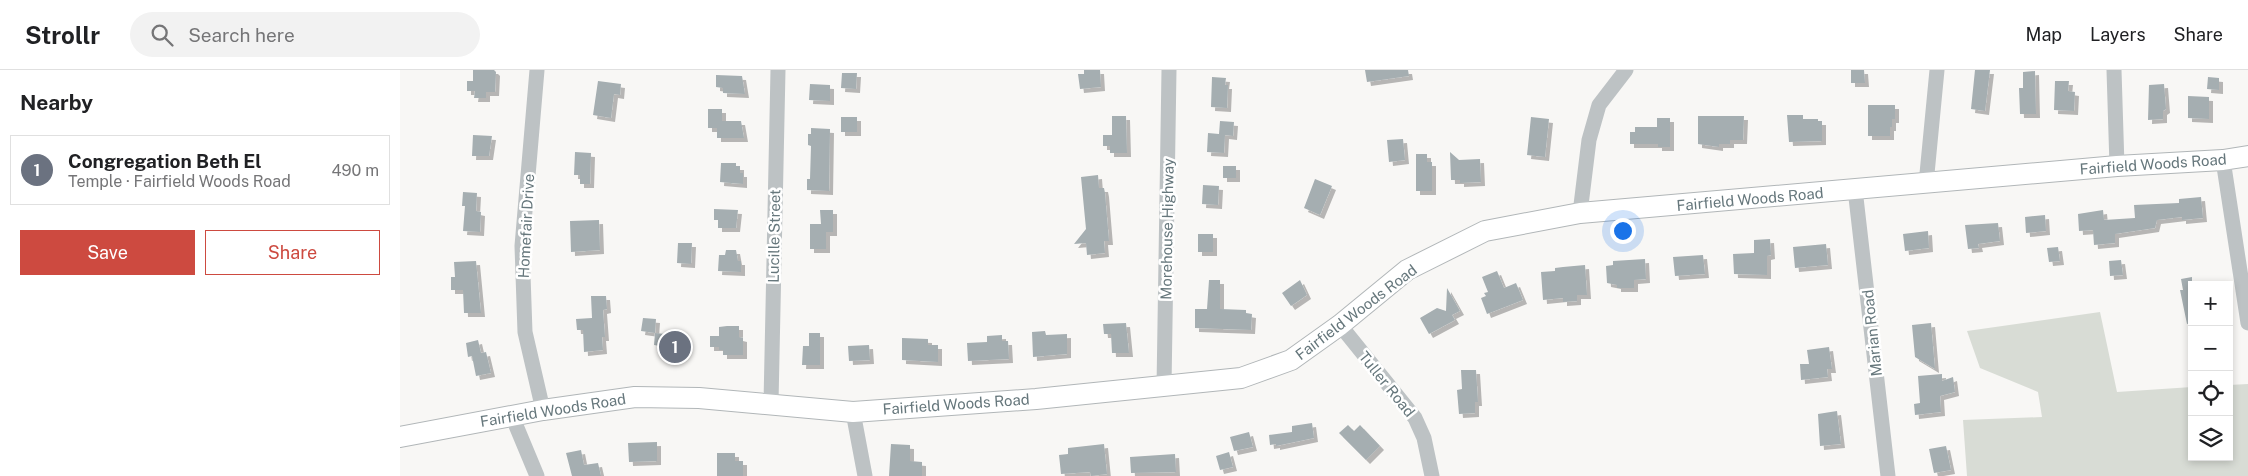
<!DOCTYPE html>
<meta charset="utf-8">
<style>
:root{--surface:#fff;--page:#f2f2f2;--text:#202124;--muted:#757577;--line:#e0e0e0;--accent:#cd4a40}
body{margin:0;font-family:"Public Sans",sans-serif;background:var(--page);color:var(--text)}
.controls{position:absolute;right:15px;bottom:15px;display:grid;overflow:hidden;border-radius:0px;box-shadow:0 2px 8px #0003}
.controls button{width:45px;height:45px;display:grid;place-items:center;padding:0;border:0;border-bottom:1px solid var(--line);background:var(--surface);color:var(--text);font:25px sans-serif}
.you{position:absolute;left:1222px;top:160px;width:18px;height:18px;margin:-12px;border:4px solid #fff;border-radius:50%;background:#1a73e8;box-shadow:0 0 0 8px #1a73e833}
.badge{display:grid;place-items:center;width:32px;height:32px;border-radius:50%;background:var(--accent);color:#fff;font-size:16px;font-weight:700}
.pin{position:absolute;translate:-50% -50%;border:2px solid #fff;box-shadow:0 1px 5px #0006}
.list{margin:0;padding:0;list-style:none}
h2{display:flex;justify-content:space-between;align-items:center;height:65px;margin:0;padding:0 20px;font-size:21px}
h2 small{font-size:16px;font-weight:400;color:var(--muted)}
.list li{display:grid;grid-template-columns:32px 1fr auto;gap:15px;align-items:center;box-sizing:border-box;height:70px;margin:0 10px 10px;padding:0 10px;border:1px solid var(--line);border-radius:0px}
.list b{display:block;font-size:19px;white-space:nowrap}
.list p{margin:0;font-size:16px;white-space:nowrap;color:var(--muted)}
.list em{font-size:16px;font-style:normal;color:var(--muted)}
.actions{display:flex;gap:10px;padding:15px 20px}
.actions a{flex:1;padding:11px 0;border:1px solid var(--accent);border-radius:0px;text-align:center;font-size:18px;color:var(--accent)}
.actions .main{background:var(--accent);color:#fff}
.icon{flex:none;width:28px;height:28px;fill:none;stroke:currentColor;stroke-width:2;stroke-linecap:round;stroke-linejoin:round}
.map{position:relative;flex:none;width:1848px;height:406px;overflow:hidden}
header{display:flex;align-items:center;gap:30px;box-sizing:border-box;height:70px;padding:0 25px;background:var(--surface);border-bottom:1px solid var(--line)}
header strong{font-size:24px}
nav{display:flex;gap:28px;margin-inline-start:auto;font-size:18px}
.search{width:350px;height:45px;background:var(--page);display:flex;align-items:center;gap:12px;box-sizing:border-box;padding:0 18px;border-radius:28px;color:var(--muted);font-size:19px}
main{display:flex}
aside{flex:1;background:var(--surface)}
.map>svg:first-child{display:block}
.green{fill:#d8dcd5}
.building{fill:#a5aeb1;filter:url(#shadow)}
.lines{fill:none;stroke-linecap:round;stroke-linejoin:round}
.major-casing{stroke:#b1b6b8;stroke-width:22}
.minor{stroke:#bdc2c4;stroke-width:15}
.major{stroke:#fff;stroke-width:20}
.labels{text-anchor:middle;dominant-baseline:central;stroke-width:5;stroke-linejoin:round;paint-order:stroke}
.street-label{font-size:15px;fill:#66777c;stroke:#fff}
</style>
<header>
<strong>Strollr</strong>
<div class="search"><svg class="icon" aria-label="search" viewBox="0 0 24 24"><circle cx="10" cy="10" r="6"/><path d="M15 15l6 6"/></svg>Search here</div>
<nav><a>Map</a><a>Layers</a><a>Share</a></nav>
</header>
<main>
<aside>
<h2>Nearby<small></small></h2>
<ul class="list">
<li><span class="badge" style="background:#6b7280">1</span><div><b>Congregation Beth El</b><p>Temple · Fairfield Woods Road</p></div><em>490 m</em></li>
</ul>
<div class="actions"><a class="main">Save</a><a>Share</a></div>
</aside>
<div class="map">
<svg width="1848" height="406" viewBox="0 0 1848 406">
<defs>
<filter id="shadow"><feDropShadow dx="4" dy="4" stdDeviation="0" flood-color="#0004"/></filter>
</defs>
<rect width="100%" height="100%" fill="#f8f7f5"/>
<path class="green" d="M1700,242L1717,322L1792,317V387H1829V315L1848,314V406H1567L1563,350L1642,347L1638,322L1580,298L1567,261Z"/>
<path class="building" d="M73,0H94L96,2L95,22H86V28H74L75,21H67V11H73Z
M684,0H700L701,17L680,19L678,4H684Z
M965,0H1008L1009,6L967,12Z
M1451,0H1464L1465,13H1451Z
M1575,0H1590L1585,41L1571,39Z
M1635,1L1636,44H1620L1619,18H1623V2Z
M442,3H457L456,19L441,18Z
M316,5L342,6L345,24L323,23V18L316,17Z
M812,7L826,8L825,15H828L827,38L811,37Z
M1808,7L1819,8V20L1807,19Z
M198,11L221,14L220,25L214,24L211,48L193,45Z
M1655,11H1669L1668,21L1675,22L1674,41L1654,40Z
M410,14L430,15V31L409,30Z
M1764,14L1766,39L1763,41V49L1748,50L1749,15Z
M1788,26L1809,27V49L1788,48Z
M1468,35H1495V49H1492V57H1490V66H1468Z
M308,39H322V51H341L344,68H317V58H308Z
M1387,45H1403V49H1418V51H1422V71L1389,72Z
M712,46H726L727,83H710V76H703V65H712Z
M1298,46H1344L1343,70H1330V74H1319V77L1298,74Z
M441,47H457V62H441Z
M1131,47L1149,49L1145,87L1127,85Z
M1257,48H1270V77H1258V74H1230V62H1235V57H1257Z
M820,51L834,52L833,66L825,65L824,83L807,82L808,63L819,64Z
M411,58L430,59L429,121L407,120V109H410L411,76L408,75V64H411Z
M73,65L92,66L89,86H72Z
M1003,69L1005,90L989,92L987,70Z
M175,82L191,83L190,114H180V105H174Z
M1050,82L1059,90L1080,89L1081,112L1060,113V110H1051Z
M1016,84H1027V92H1032V121H1016Z
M321,93H336V96H340V103H343V114L320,112Z
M823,96H836V108H823Z
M698,105L699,118H704L705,123L709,171H704L705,183L687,185L686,173L674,174L686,159L681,107Z
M915,109L932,116L920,145L904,138Z
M803,115L819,116L818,135L802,134Z
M63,122L77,123L76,141L81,142L80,162L63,161L65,136H62Z
M1801,127L1803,148L1782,150V147L1757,150L1755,158L1715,164V173L1694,175L1693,160L1679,161L1678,144L1703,140L1704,150L1735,148L1734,135L1779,133V129Z
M314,139L338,140L336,158H318V150H314Z
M420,140H433V162H426V179H410V154H421Z
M1645,145L1646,161L1626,163L1625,147Z
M199,150L200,180L171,182L170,151Z
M1598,153L1600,171L1578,174L1579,178L1568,179L1565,155Z
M1528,161L1529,178L1505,181L1503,164Z
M798,164H813V182H798Z
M1370,169L1371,185L1367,186V205L1334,204L1333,184L1354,183V170Z
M278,173H292L291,194L277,193Z
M1426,174L1428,195L1395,198L1393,177Z
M1658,177L1660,191L1649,192L1647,178Z
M326,180H336L338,191H341V202L318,201L319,185H325Z
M1303,185L1305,204L1275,206L1273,187Z
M1245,189L1246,209L1234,210V218H1217V215L1207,213L1206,196L1213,195V191Z
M1721,190L1723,205L1710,206L1709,191Z
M76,191L81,243H64L63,220H51V207H55L54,192Z
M1185,195L1187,225H1177V231L1163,232V228L1143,230L1141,202L1155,201V198L1163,197Z
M1097,201L1104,218L1116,213L1123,230L1087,244L1081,228L1086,226L1084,223L1088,222L1082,207Z
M1792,207V253L1787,254L1780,220H1783L1781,209Z
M809,210H820V239L846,240V243L852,244L851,260L795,258V239H807Z
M900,210L907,225L891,236L882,223Z
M1047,218L1060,241L1052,245L1055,250L1029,264L1020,248L1037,238L1046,241Z
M191,226H206L207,239L203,240L205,267H202L203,280L184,282L183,260H177L176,249L192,248Z
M243,248L256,249L255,263L241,261Z
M726,253L729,283H712L711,264H704L703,254Z
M1531,253L1535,299L1515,287L1512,255Z
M327,256H339V267L343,268V285H323V280H319V277H310V266H319V257Z
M645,261L646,265L667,264V284L633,287L632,262Z
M255,263L286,266L285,283L260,281V276L254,275Z
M409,263H420V295H402L403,276H409Z
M602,265V271H608L609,289L568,291L567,273L587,272V266Z
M502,268L528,269V275H538V292L502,290Z
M78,270L81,283L86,282L91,303L76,306L72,286L68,287L66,273Z
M469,275L470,290L449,291L448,276Z
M1429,277L1432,299H1427L1428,307L1401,310L1400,294H1409L1407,280Z
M1061,300H1076L1078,332H1075V343L1059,344L1057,320L1062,319Z
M1542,304V311L1553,307L1555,322L1540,326L1541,342L1515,345L1514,334L1520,333L1518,306Z
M1437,341L1441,374L1420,376L1418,344Z
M912,353L914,368L876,376V374L870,375L869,365L892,362V356Z
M948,355L954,361L960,355L980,376L966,390L939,363Z
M849,362L853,377L834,381L830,367Z
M257,372V391L229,392L228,373Z
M491,374L510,375V391L522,392V406H489Z
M704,374L707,404L691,406L690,402L661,404L659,385L668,384V378Z
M1546,376L1551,400L1534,403L1529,379Z
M181,380L184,395L198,393L201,406H172L166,383Z
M829,382L833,397L820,400L816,386Z
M317,383H335V391H343V406H317Z
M775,384L776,402L731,403L730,387Z"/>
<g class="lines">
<defs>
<path id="major" d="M0,367L143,340L235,327L299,328L453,342L636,329L841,308L891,290L940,255L1007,200L1085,161L1180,143L1717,96L1823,90L1848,86"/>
</defs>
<use href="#major" class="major-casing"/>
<path class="minor" d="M137,0L122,176L125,262L143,340
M1714,0L1717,96
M1823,90L1848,253
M1526,114L1537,0
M1455,119L1488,406
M1180,143L1189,70L1199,35L1226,0
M940,255L1015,348L1024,368L1032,406
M764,317L769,0
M371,333L378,0
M453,342L465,406
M112,346L137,406"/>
<use href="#major" class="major"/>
</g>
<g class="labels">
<g class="street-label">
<text transform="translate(1753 94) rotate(-4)">Fairfield Woods Road</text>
<text transform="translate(1350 129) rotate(-5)">Fairfield Woods Road</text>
<text transform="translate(126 156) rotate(-87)">Homefair Drive</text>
<text transform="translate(767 159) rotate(-89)">Morehouse Highway</text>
<text transform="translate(374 166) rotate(-89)">Lucille Street</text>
<text transform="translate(956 242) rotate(-37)">Fairfield Woods Road</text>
<text transform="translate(1472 263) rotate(-96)">Marian Road</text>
<text transform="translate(987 314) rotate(51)">Tuller Road</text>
<text transform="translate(556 334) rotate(-4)">Fairfield Woods Road</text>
<text transform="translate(153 340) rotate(-9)">Fairfield Woods Road</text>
</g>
</g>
</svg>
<div class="controls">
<button>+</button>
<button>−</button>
<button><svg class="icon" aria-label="locate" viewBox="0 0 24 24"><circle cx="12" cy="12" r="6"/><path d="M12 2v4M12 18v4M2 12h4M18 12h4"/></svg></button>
<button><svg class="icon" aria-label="layers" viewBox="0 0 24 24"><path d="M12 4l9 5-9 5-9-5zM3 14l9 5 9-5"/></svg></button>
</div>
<div class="you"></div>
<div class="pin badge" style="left:275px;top:277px;background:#6b7280">1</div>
</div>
</main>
